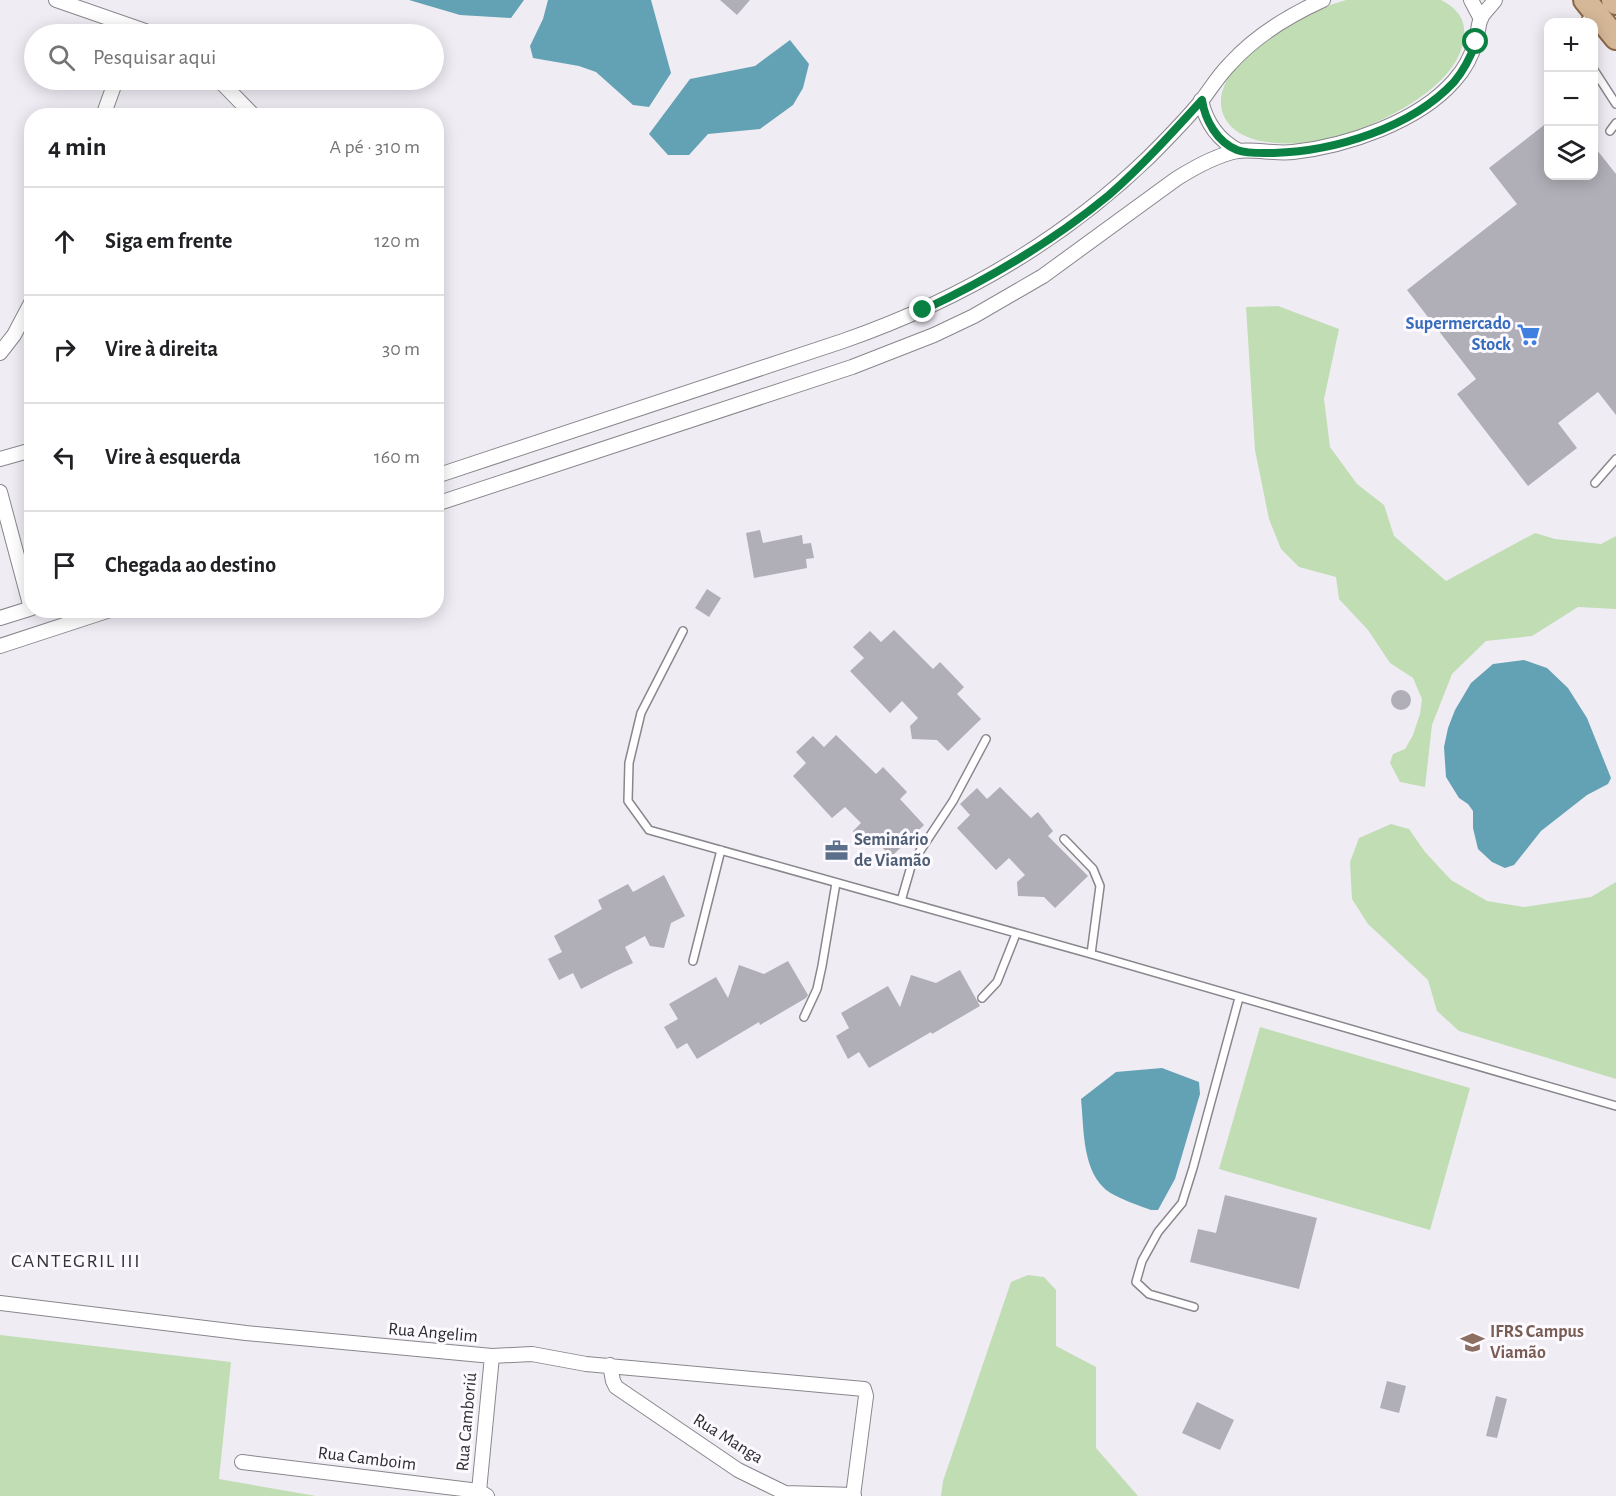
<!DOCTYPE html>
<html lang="pt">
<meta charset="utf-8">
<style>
:root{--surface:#fff;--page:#f2f2f2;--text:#202124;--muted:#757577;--line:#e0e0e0}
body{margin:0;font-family:"Alegreya Sans",sans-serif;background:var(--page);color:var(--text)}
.controls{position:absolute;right:18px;top:18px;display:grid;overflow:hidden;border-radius:12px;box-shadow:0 3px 15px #0003}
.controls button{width:54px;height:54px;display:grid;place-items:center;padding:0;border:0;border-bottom:2px solid var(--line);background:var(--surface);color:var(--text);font:30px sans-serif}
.stop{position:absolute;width:18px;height:18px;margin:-14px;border:4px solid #0b8043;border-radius:50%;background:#fff}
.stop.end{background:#0b8043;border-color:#fff;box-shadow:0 2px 6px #0008}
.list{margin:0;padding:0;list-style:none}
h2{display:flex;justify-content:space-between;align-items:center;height:78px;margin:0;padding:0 24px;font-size:26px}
h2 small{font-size:20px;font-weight:400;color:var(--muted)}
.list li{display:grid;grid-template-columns:39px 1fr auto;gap:18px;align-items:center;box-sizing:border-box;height:108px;padding:0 24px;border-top:2px solid var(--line)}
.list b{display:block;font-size:22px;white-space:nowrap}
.list em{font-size:20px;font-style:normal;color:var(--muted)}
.icon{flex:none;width:33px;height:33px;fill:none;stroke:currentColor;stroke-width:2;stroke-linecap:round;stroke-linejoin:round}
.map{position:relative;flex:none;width:1616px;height:1496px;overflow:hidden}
.search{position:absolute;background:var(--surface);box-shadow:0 3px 15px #0003;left:24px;top:24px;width:420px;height:66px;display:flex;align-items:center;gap:15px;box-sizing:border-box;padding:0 21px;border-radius:33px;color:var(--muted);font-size:22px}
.panel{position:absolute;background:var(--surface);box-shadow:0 3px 15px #0003;left:24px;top:108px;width:420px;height:510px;border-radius:24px}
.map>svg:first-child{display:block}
.green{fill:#c0ddb4}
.water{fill:#63a1b4}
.building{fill:#b0aeb6}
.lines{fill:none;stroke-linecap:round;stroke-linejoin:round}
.lane-casing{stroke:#89868d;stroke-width:10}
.street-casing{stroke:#89868d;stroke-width:16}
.primary-casing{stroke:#886746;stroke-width:26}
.lane{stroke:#fff;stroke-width:7}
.street{stroke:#fff;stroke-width:14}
.primary{stroke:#d5b898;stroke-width:22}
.route{stroke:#0b8043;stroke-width:8}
.labels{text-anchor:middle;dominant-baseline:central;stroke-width:6;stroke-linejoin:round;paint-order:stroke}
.shop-label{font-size:18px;font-weight:bold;fill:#366cbe;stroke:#fdfaff;text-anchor:end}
.service-label{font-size:18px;font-weight:bold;fill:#4e5e75;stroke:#fdfaff;text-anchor:start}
.education-label{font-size:18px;font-weight:bold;fill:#785e54;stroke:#fdfaff;text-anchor:start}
.street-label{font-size:18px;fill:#2c2b2d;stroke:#fdfaff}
.neighbourhood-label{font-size:20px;letter-spacing:1.5px;fill:#37353a;stroke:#fdfaff}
</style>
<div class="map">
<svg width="1616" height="1496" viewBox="0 0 1616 1496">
<rect width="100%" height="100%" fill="#f0ecf4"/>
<path class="green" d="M1346,0H1441C1455,7 1466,18 1464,35C1462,79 1402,112 1365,127C1336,139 1299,147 1267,142C1250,140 1230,132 1223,114C1209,75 1269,33 1299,18C1314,10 1330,5 1346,0Z
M1278,306L1339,329L1324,399L1330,447L1357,484L1384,505L1394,536L1446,581L1535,533L1555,539L1601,544L1616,536V609L1578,607L1532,636L1486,641L1452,674L1432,725L1425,787L1400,782L1390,763L1393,754L1405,749L1413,735L1420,714L1422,699L1413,678L1390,663L1368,630L1339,599L1336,577L1299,567L1281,549L1269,519L1255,450L1246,307Z
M1391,824L1409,829L1425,852L1451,880L1487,901L1524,907L1591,897L1616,882V1079L1459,1031L1437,1011L1428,980L1368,924L1352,899L1350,862L1359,838Z
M1260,1027L1470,1088L1430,1230L1219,1169Z
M1028,1275L1044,1277L1056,1290V1346L1096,1367V1448L1138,1496H941L943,1481L1011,1282Z
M0,1335L231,1362L219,1479L316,1496H0Z"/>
<path class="water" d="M409,0H524L511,18L460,15Z
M548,0H651L671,73L649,107L633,105L596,72L579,66L533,58L530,46L543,19Z
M790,40L809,64L803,88L793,105L760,129L708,134L689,155H668L649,134L690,79L755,66Z
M1524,660L1547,668L1568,688L1587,718L1611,778L1608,784L1587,795L1541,831L1514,865L1505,868L1492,862L1478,849L1473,828V811L1468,804L1459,798L1446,777L1444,747L1448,728L1455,710L1471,683L1493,664Z
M1162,1068L1199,1082L1200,1094L1175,1179L1158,1210H1151C1138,1205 1113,1197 1104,1188C1082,1167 1084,1127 1081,1099L1116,1072Z"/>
<path class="building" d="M720,0H750L737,15Z
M1548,122V176H1593V145L1616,174V415L1598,392L1558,423L1577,448L1528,486L1457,394L1476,379L1407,290L1517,204L1489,168Z
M760,530L763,543L802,535L803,544L811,543L814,558L806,559L807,568L754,578L746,533Z
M707,589L721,598L709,617L695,608Z
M894,630L933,669L940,662L964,687L957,694L981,719L948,751L937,740L912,739L910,726L918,718L902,701L890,713L850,671L864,658L853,647L870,631L881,642Z
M1391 700a10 10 0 1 1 20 0a10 10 0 1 1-20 0Z
M836,735L876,774L883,767L907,792L900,799L924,825L891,857L880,845H854L853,831L861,823L845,807L832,818L793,776L806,763L796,752L813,736L824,747Z
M1000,787L1031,818L1038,812L1053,831L1048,836L1088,876L1055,908L1044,897L1018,896L1017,882L1025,875L1009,858L996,870L957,828L970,815L960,804L977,788L987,799Z
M664,875L685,916L671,923L664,948L650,946L645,936L625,947L633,963L612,973L581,989L573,973L559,980L548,959L562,952L554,936L602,909L598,900L628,884L633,892Z
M788,961L808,995L806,998L760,1025L759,1022L697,1059L687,1043L677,1049L664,1027L678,1019L669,1004L716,977L728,998L739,965L764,974Z
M960,970L980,1006L932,1034L931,1032L869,1068L859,1052L848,1059L836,1036L849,1028L841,1013L888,986L900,1007L911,975L936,983Z
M1225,1195L1317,1218L1299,1289L1190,1262L1198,1229L1216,1233Z
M1387,1381L1406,1386L1399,1413L1380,1408Z
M1496,1396L1507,1399L1497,1438L1486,1436Z
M1197,1402L1234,1420L1220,1450L1182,1433Z"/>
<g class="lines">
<defs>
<path id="lane" d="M1584,22L1592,11
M1594,70L1616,104
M1610,131L1616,123
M1595,483L1616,459
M683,631L641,713L629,763L628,801L649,830L1091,954L1616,1106
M1064,839L1093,869L1100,886L1091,954
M901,901L912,863L953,801L986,739
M693,961L721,850
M982,998L997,982L1016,934
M804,1017L817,989L822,966L836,883
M1194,1307L1149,1294L1136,1282L1142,1261L1158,1232L1182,1203L1193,1168L1239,998"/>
<path id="street" d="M56,0L154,34
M1471,0L1481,19
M219,80L254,116
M1201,100C1206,123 1218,140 1239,151
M103,116L116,80
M0,353L14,335L32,301
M0,459L32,450
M436,476L843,341C958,301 1061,242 1149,157C1167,139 1186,120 1202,100C1211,88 1219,75 1230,64C1256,35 1288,16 1323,0
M0,492L31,608
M436,504L852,367L934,335L974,316L1043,276L1176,179C1195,167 1216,155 1238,151C1255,149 1276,154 1293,152C1347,146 1418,122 1454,81C1464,70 1472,55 1476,41C1478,34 1478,25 1481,18C1484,12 1491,6 1495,0
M0,618L32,608
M0,646L110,610
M0,1303L246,1333L492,1356L532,1354L586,1364L864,1389L866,1396L853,1496
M610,1365L613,1381L616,1387L738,1470L785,1493L854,1495
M242,1462L479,1491L487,1496
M479,1491L492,1356"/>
<path id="primary" d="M1585,0L1616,38
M1613,0L1616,3"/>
</defs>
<use href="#lane" class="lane-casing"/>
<use href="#street" class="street-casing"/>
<use href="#primary" class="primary-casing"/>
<use href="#lane" class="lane"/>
<use href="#street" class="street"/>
<use href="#primary" class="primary"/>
</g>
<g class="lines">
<path class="route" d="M923,310C989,279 1052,242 1109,195C1142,166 1172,133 1202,100C1205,120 1217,142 1237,150C1248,154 1263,153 1274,153C1335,151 1411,128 1454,82C1464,70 1471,56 1476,42"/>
</g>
<defs>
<symbol id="supermarket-bare" viewBox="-9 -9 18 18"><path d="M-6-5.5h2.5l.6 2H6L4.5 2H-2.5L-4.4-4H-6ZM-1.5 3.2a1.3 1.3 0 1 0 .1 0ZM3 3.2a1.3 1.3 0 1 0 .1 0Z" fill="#3f7fe0" stroke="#fdfaff" stroke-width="2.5" paint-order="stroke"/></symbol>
<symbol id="office-bare" viewBox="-9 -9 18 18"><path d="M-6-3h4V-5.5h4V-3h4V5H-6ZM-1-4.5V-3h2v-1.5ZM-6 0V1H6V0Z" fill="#5c6f8a" stroke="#fdfaff" stroke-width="2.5" paint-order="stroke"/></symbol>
<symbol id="university-bare" viewBox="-9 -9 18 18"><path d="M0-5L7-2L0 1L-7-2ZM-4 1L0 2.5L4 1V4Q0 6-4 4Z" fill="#8d6e63" stroke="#fdfaff" stroke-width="2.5" paint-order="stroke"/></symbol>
</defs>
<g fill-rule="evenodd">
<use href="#supermarket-bare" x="1512" y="318" width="33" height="33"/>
<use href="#office-bare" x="820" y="834" width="33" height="33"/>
<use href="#university-bare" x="1456" y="1326" width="33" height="33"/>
</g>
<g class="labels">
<g class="shop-label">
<text x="1511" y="324">Supermercado<tspan x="1511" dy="21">Stock</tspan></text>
</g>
<g class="service-label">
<text x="854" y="840">Seminário<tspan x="854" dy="21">de Viamão</tspan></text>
</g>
<g class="education-label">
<text x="1490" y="1332">IFRS Campus<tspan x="1490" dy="21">Viamão</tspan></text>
</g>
<g class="street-label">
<text transform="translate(433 1333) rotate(5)">Rua Angelim</text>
<text transform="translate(467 1422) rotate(-85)">Rua Camboriú</text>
<text transform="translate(728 1439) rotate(32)">Rua Manga</text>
<text transform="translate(367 1459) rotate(7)">Rua Camboim</text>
</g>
<g class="neighbourhood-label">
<text x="76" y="1261">CANTEGRIL III</text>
</g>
</g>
</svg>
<div class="controls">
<button>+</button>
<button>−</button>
<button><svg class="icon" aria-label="layers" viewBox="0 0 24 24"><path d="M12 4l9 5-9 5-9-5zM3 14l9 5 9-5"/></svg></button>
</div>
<div class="stop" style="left:1476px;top:42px"></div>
<div class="stop end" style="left:923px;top:310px"></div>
<div class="search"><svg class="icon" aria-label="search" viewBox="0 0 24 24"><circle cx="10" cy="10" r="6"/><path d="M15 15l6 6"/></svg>Pesquisar aqui</div>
<section class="panel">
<h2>4 min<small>A pé · 310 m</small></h2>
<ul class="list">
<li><svg class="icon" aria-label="ahead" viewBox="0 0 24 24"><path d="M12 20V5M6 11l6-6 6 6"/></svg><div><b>Siga em frente</b></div><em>120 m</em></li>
<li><svg class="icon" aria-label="right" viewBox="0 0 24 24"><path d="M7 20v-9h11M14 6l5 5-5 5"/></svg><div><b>Vire à direita</b></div><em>30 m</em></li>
<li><svg class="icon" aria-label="left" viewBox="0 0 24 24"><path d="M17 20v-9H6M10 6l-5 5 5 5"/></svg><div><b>Vire à esquerda</b></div><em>160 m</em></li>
<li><svg class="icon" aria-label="arrive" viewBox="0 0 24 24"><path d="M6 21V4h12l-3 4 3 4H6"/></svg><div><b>Chegada ao destino</b></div></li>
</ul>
</section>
</div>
